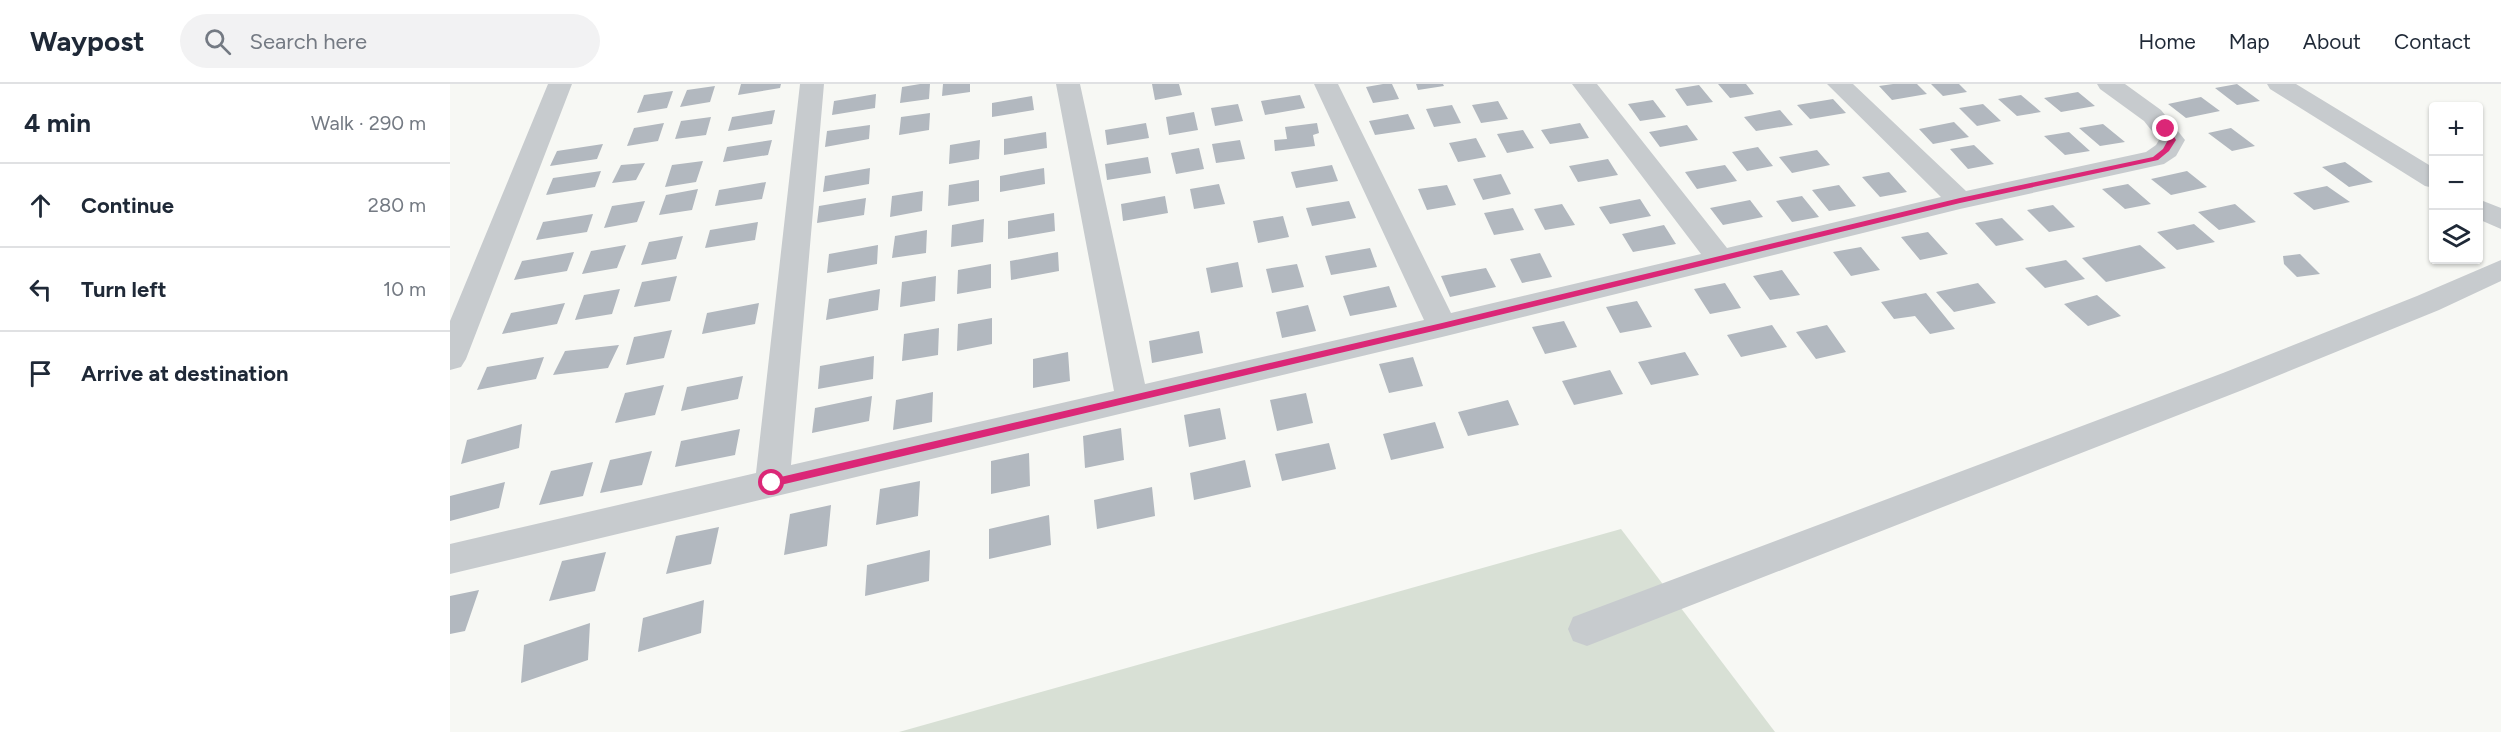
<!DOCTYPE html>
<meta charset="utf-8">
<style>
:root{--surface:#fff;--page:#f2f2f3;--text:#1f2937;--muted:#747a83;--line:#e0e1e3}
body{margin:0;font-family:Figtree,sans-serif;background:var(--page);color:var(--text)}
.controls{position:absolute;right:18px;top:18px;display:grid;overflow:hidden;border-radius:6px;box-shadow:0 2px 4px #0004}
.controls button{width:54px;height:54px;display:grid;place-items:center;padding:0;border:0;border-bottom:2px solid var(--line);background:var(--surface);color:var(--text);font:30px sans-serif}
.stop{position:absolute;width:18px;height:18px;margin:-14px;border:4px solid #db2777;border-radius:50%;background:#fff}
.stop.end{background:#db2777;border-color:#fff;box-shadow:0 2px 6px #0008}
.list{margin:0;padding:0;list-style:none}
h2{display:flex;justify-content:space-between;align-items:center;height:78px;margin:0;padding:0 24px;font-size:26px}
h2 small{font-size:20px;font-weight:400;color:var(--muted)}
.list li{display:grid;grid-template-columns:39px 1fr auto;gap:18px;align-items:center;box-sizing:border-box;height:84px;padding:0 24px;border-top:2px solid var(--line)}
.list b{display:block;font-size:22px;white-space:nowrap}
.list em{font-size:20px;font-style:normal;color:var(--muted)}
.icon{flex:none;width:33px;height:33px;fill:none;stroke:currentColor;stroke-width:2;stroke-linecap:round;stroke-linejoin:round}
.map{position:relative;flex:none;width:2051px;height:648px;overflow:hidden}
header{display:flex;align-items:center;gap:36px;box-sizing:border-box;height:84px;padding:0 30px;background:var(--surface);border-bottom:2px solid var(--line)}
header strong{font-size:28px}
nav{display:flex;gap:33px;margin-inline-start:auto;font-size:21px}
.search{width:420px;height:54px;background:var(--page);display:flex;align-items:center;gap:15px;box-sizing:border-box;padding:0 21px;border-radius:33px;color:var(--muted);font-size:22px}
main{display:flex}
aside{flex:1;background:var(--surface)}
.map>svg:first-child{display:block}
.green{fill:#d8e0d5}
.building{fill:#b2b8bf}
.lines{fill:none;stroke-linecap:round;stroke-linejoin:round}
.minor{fill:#c7cbce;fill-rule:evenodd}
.route{fill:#db2777}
</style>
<header>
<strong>Waypost</strong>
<div class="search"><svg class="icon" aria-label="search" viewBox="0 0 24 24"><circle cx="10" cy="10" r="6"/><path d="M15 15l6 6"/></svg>Search here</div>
<nav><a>Home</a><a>Map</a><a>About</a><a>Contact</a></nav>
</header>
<main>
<aside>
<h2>4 min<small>Walk · 290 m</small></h2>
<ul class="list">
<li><svg class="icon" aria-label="ahead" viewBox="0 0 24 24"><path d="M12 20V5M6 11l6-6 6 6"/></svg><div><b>Continue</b></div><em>280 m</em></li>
<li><svg class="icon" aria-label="left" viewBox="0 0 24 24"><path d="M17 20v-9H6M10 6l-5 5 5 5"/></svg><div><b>Turn left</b></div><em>10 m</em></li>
<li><svg class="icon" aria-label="arrive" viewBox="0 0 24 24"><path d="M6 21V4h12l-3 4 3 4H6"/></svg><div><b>Arrive at destination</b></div></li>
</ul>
</aside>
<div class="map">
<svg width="2051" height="648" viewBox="0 0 2051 648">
<rect width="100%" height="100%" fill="#f7f8f4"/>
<path class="green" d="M1171,445L1325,648H449Z"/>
<path class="building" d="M291,0H331L330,4L288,11Z
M470,0H480L479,15L450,19L452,3Z
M493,0H520V8L492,12Z
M702,0H729L732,11L705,16Z
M933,0H942L949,15L923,19L916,3Z
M966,0H993L994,2L968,6Z
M1268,0H1296L1304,10L1280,14Z
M1443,0H1467L1477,10L1442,16L1429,2Z
M1481,0H1509L1517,8L1493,12Z
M1787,0L1810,17L1787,21L1765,4Z
M1249,1L1263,18L1237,22L1225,5Z
M265,2L260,18L230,23L237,6Z
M223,7L217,24L187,29L194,11Z
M1628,8L1645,22L1611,28L1594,14Z
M426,10L425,24L382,31L384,17Z
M850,11L855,24L815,31L811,17Z
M1571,11L1591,28L1567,32L1548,15Z
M582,12L584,26L542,33V19Z
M1751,13L1770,27L1736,34L1718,20Z
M1383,15L1396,29L1360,35L1347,21Z
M1203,16L1216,33L1190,37L1178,20Z
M1048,17L1058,35L1031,39L1022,21Z
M788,20L793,37L765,42L761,24Z
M1533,20L1551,37L1527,42L1509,24Z
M1002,21L1011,39L984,43L976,25Z
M325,26L322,40L278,47L282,33Z
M1330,26L1343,41L1306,47L1294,33Z
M744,28L748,46L719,51L716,33Z
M480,29L479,46L449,51L451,33Z
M958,30L965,45L925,51L919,37Z
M261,33L256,51L225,55L231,37Z
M1504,38L1519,53L1483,60L1469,45Z
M214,39L208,57L177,62L184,44Z
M696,39L699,54L657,61L655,46Z
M867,39L869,49L863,51L865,62L825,67L824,56L837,55L835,43Z
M1130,39L1139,54L1100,60L1091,46Z
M1653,40L1675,58L1650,62L1629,44Z
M420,41L419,55L375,63L377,47Z
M1237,41L1248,56L1210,63L1199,48Z
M1781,44L1805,62L1782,67L1758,49Z
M1073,46L1084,64L1057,69L1047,50Z
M596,48L597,64L554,71V55Z
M1619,48L1640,67L1615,71L1594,52Z
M1026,54L1036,73L1008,78L999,59Z
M322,56L318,71L273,78L277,63Z
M530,56L529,75L499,80L500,61Z
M790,56L795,75L766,79L762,60Z
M153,60L147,75L100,82L107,67Z
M1524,61L1544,80L1518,85L1500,65Z
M1308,63L1323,82L1297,87L1282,68Z
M749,64L754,85L726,90L721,69Z
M1367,66L1380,81L1342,89L1329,73Z
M698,73L701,89L657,96L655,80Z
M1158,75L1168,91L1128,98L1119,82Z
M253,77L246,98L215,103L222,81Z
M1895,78L1923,98L1899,103L1872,83Z
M195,79L186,96L162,99L171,81Z
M882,81L888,97L846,104L841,88Z
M1275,81L1287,97L1247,105L1235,88Z
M420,84L419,100L373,108L375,92Z
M594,84L595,100L550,108V92Z
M151,87L145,103L96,111L103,94Z
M1737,87L1757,103L1721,111L1701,95Z
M1439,88L1457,108L1430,113L1412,93Z
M1051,90L1061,110L1033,116L1023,95Z
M529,96V117L498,122L499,101Z
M316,98L312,115L265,122L269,106Z
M769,100L775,120L744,125L740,105Z
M1678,100L1701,120L1675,125L1652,105Z
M997,101L1006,121L977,126L968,105Z
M1389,101L1406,122L1379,127L1362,106Z
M1877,102L1900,118L1864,126L1843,109Z
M248,105L242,126L209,131L216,111Z
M473,107L472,127L440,133L442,112Z
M715,112L718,129L673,137L671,120Z
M1352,112L1369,133L1342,138L1326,117Z
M416,114L414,131L367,139L369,122Z
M1190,115L1201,132L1160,140L1149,123Z
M1300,116L1313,133L1273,141L1260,124Z
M195,117L187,138L154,144L162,122Z
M899,117L906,134L862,142L856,124Z
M1112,120L1125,141L1095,146L1084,125Z
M1785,120L1806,138L1769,146L1748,128Z
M1603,121L1625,143L1599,148L1577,126Z
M1063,124L1074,146L1044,151L1034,129Z
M604,129L605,147L558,155V137Z
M143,130L137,148L86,156L93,138Z
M833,132L839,153L808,159L803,137Z
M1552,134L1574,156L1546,162L1525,139Z
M534,135L533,158L501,163L502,141Z
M308,138L305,156L255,164L260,146Z
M1744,140L1765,158L1727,166L1707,148Z
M1214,141L1226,160L1183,168L1172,150Z
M477,146L476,169L442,174L445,152Z
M1478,148L1498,170L1470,176L1451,153Z
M233,152L226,175L191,181L199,158Z
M176,161L167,184L132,190L141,167Z
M428,161L427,180L377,189L379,170Z
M1690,161L1716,184L1656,198L1632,174Z
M1411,163L1430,186L1401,192L1383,168Z
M920,164L927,183L881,191L875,172Z
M124,168L117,187L64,196L72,177Z
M608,168L609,187L561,196L560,177Z
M1090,169L1102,193L1072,199L1060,175Z
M1850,170L1870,190L1847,193L1834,180L1833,172Z
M1616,176L1635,195L1595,204L1575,184Z
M788,178L793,203L761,209L756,184Z
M541,180V204L507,210L508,186Z
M847,180L854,203L822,209L816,185Z
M1036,184L1046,203L1000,213L991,192Z
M1332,186L1350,211L1320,216L1303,192Z
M227,192L220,217L184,223L192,198Z
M486,192L485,217L450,223L452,198Z
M1275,199L1291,224L1260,230L1244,205Z
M1528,199L1546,219L1504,228L1486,208Z
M939,202L947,223L900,232L893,212Z
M170,205L162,230L125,236L134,211Z
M430,205L428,226L376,236L379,215Z
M1476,209L1505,245L1480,250L1465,232L1444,235L1431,218Z
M1647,211L1671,232L1638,242L1614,220Z
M1187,217L1202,243L1170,249L1156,223Z
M115,219L107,240L52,250L61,229Z
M309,219L305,240L252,250L257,229Z
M858,221L866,247L832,254L826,228Z
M542,234V260L507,267L508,240Z
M1114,237L1127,263L1095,270L1082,243Z
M1322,241L1337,263L1291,273L1277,251Z
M1377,241L1396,268L1366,275L1346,248Z
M489,244L488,271L452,277L454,250Z
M222,246L214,274L176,281L184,253Z
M749,247L753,269L702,279L699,257Z
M169,261L158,284L103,291L115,267Z
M618,268L620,297L583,304V275Z
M1235,268L1249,291L1201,301L1188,278Z
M424,272L423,295L368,305L370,282Z
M94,273L86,295L27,306L37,283Z
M963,273L973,302L939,309L929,280Z
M1160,286L1173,310L1124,321L1112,297Z
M293,292L288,315L231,327L237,303Z
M214,301L205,331L165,339L175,309Z
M483,308L482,338L443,346L446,316Z
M856,309L863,339L827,347L820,316Z
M422,312L419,337L362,349L365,324Z
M1058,316L1069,341L1018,352L1008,328Z
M770,324L776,355L739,363L734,331Z
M985,338L994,364L941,376L933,350Z
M72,340L69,364L11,380L17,356Z
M671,344L674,376L635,384L633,352Z
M290,345L285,371L225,383L231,357Z
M879,359L886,385L832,397L825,370Z
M202,367L192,401L150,409L160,376Z
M579,369L580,402L541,410V377Z
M795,376L801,403L744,416L740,389Z
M143,378L133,412L89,421L101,387Z
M470,397L468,432L426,441L430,405Z
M55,398L49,424L0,437V412Z
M702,403L705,432L647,445L644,416Z
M381,421L377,462L334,471L340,430Z
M599,431L601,461L539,475V445Z
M269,443L261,480L216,490L226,452Z
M480,466L479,497L415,512L417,481Z
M156,468L145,507L99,517L112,477Z
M29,506L15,547L0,550V512Z
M254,516L251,549L188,568L193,534Z
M140,539L138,576L71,599L74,561Z"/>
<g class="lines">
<path class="minor" d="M98,0H122L16,275L11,283L0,286V237Z
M350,0H374L341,381L664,307L606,0H630L695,300L974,236L864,0H888L1001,229L1251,170L1122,0H1147L1277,164L1491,113L1377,0H1403L1516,107L1696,68L1706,61L1709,56L1694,37L1650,5L1647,0H1675L1711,26L1735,56L1726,72L1714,80L1510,125L992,253L0,490V460L306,389Z
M1817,0H1846L1984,84V104L1975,102L1820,5Z
M2028,115L2051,124V145L2028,135Z
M2051,176V197L1989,226L1795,305L1137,562L1123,557L1118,545L1123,533L1773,289L1967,212Z"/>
</g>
<path class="route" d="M1714,44H1719L1726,56L1719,67L1708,76L1510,119L992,245L322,403L317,399L322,395L992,239L1510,114L1703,73L1713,65L1718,56Z"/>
</svg>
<div class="controls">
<button>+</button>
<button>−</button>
<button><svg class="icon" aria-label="layers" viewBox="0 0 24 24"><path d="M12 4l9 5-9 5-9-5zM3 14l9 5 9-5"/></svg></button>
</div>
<div class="stop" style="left:322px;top:399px"></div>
<div class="stop end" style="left:1716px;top:45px"></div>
</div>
</main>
